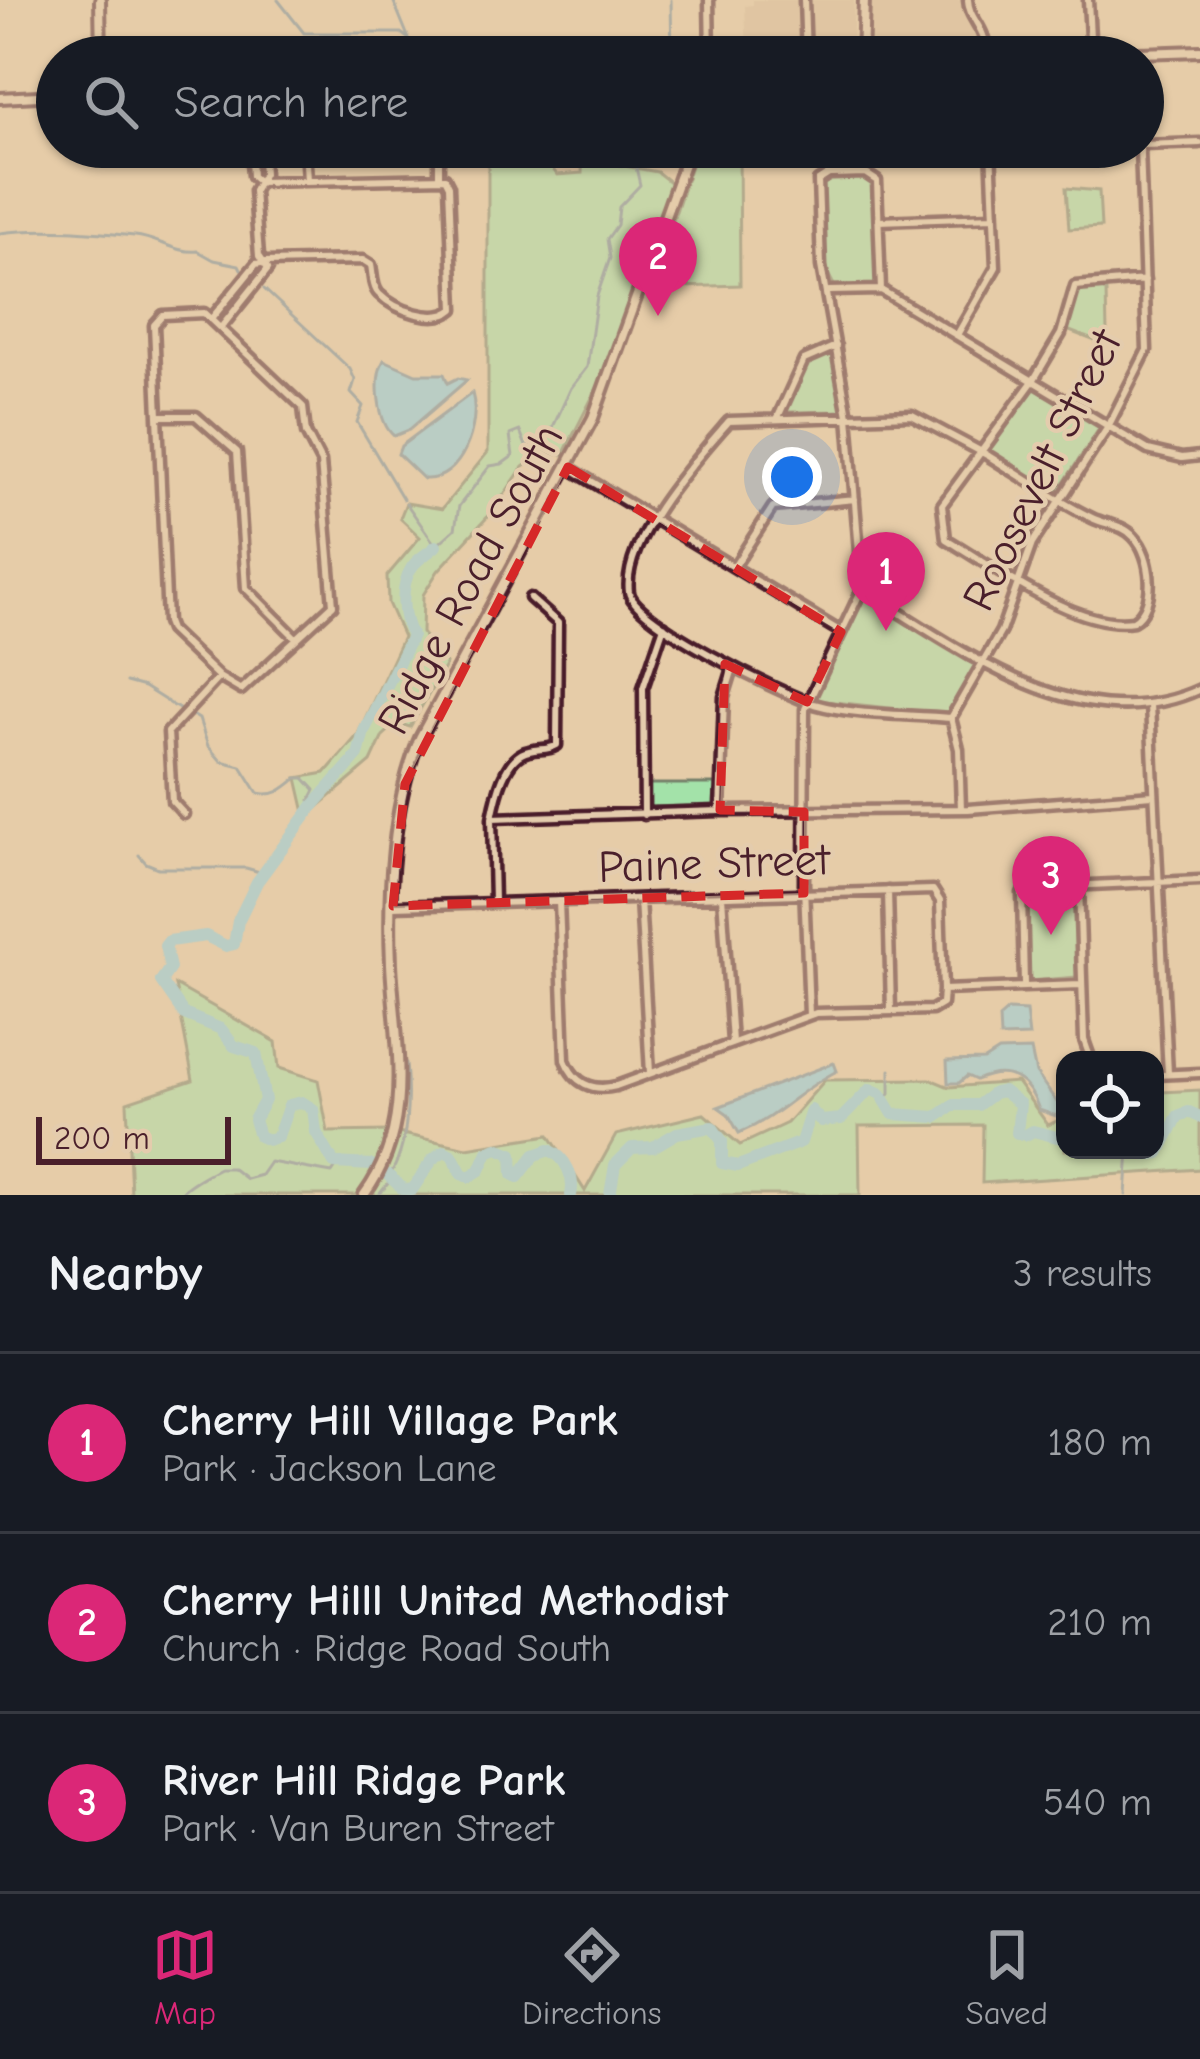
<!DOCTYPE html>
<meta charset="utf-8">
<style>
:root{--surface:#171b24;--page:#20242c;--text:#f1f3f6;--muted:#9ea1a6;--line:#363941;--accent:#db2777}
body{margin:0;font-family:"Comic Neue",sans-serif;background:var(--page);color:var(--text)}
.controls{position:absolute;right:36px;bottom:36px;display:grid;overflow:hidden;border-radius:24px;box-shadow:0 3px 9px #0004}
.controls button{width:108px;height:108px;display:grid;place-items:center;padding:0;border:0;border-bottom:3px solid var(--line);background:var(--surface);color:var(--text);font:60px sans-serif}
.scale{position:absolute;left:36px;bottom:30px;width:195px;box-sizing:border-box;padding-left:12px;border:6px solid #4a1f2b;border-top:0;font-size:33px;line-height:42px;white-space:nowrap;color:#4a1f2b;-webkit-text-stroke:9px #e4ccad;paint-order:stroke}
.you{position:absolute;left:792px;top:477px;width:42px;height:42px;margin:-30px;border:9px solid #fff;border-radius:50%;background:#1a73e8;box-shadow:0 0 0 18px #1a73e833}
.badge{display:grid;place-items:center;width:78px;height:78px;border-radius:50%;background:var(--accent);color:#fff;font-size:39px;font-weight:700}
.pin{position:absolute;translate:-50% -99px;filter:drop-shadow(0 3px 6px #0008)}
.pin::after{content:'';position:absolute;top:63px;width:42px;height:36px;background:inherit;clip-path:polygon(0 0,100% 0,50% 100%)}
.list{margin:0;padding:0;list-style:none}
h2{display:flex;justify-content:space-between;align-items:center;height:156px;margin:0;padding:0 48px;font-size:51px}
h2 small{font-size:39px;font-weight:400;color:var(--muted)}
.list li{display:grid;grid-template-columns:78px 1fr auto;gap:36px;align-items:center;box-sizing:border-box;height:180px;padding:0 48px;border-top:3px solid var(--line)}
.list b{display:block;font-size:45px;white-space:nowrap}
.list p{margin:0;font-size:39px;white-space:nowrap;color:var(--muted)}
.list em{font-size:39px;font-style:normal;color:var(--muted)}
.icon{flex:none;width:66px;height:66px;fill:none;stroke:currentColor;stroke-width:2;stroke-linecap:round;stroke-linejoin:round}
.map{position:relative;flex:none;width:1200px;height:1195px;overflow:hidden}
.search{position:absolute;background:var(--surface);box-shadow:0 3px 9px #0004;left:36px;right:36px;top:36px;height:132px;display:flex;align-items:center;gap:30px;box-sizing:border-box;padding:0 42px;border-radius:66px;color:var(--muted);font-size:45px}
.sheet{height:696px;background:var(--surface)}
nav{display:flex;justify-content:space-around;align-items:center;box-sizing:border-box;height:168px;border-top:3px solid var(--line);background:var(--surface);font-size:33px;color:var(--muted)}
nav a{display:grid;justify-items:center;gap:6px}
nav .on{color:var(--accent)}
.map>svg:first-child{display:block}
.built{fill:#d9bd9b}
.green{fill:#a3e2a9;stroke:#76806a;stroke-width:3}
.water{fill:#85cee6;stroke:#6d889b;stroke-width:3}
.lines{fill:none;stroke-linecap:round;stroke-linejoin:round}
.stream{stroke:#6d889b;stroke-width:3}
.river{stroke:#85cee6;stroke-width:12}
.street-casing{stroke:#4a1f2b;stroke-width:15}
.secondary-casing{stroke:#4a1f2b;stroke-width:16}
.street{stroke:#e4ccad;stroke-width:6}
.secondary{stroke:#e4ccad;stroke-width:8}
.marked{fill:none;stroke:#d62828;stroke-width:9;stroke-dasharray:24 15;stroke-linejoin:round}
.labels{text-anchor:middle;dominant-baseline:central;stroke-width:9;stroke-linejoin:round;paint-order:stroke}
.street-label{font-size:45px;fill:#4a1f2b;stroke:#e4ccad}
</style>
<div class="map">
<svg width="1200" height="1195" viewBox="0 0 1200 1195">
<rect width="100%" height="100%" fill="#e6cca8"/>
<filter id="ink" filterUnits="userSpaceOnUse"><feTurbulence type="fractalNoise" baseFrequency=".00833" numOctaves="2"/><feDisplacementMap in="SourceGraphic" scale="24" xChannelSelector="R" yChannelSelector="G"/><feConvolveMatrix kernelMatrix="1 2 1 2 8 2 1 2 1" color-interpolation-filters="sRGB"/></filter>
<g filter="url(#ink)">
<path class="built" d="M753,0H854L852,45L845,51H747L745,6L753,5Z
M871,0H965L983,48L981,52L878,54L871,49L869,39Z"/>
<path class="green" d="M488,147H514V155L546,159L557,175L582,173L583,152L614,151L619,165L657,172L671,183L602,378L563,455L543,453L523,467L492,512L438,571L423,595L422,633L446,664L410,727L397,723L383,736L371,762L306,817L297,778L325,773L357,736L403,637L388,603L387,576L420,537L400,518L406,503L442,509L488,452Z
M697,147H739L740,285L651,288Z
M867,177L873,181L877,281L873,286L835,287L824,266L820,183L825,178Z
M1066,188L1099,191L1101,227L1069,229Z
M1100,286L1106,292L1107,333L1103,344L1067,330L1074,293Z
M830,351L836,356L842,411L786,412V405L808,360Z
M1033,388L1100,427L1057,493L988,451Z
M865,597L975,661L977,669L951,712L946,714L815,700Z
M648,784H715L714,805L649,807Z
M1069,888L1074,893L1077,977L1029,981L1026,893Z
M175,985L276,1042L279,1068L318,1080L328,1132L389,1131L467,1148L549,1135L585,1191L616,1135L704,1114L740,1145L787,1123L825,1080L930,1079L949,1087L1017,1082L1048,1125L1065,1117V1150H1155V1116L1163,1115L1162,1092L1200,1090V1169L982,1183L983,1125L859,1126L860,1195H131L127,1102L193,1080Z"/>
<path class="water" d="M384,360L416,374H444L448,383L458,378L467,380L409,430L394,436C378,423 373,378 384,360Z
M472,393C481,423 462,482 424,479L398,454L401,446Z
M1008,1010L1026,1011L1029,1036L1000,1037L999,1018Z
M1031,1050L1036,1073L1061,1108L1056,1116L1039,1110C1028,1078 1008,1066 976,1080L967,1076L959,1083H948L947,1061L984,1060L998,1051Z
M834,1063L837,1071C799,1090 780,1116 739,1133L728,1114L718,1107Z"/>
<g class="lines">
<path class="stream" d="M278,0L304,33H401L409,39
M393,0L411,44L419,50L416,57
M671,0L672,57
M640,57H653
M0,233C43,227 94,232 135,236C157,238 178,254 198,251L214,260L239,265L241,269
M264,289L350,369L355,380L351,393L363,406L357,422L403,499
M406,503L436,546L455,529L459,506L490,466L502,464L513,456L510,435L520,431L526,446H541L547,440L571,388L587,367L597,296L610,258L607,239L617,225L619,207L640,185L635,163L639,147
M126,682L144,687L182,711
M191,714L199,719L208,746L221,761L241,766L258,793C275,797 284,789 297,778H304L315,790L310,800L313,806
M139,855L146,863L158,868H246L263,873
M885,1100L890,1093V1070
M389,1176C409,1148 409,1096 406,1063
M179,1195C185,1186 209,1173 219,1168H232L246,1179L261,1175L270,1162L332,1173L338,1164
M379,1195L393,1177
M1126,1195L1129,1150"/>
<path class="river" d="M1130,1150L1147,1155L1159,1153L1178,1116L1189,1112L1200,1117
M372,1165L334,1163L316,1132L313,1109L302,1102L289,1105L278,1136L268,1140L259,1136L254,1120L265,1100L256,1053L234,1046L221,1029L184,1014L161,981L170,968L165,946L169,941L206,936L226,946L234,944L238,921L257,882L313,806L358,755L364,731L412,636C402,619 399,587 412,567C418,558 429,553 436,546
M387,1174L403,1189L412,1190L433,1159L444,1151L452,1155L462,1174L469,1177L480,1170L488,1152L497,1148L512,1154L513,1174L518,1177L535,1155L549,1150C566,1157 575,1178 571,1195
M610,1195L615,1165L632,1148L653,1147L677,1133L712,1127L722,1141V1163L738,1166L801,1142L811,1110L821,1121L841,1119L870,1089L881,1094L893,1114L936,1117L954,1105H978L994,1093L1003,1091L1020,1104L1017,1133L1026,1135L1033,1131L1065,1139"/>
<defs>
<path id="street" d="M709,0L710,57
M804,0L806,57
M968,0C969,21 986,25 987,57
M1088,0L1091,56
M1143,145L1200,143
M250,147L252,176L259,182
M305,147L307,181
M439,147V176
M991,150L1076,147
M831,174L865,173L877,181L881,290
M259,182L445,178L449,186L454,309C436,325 395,310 379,294C372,287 373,274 371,265L363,260L265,262
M879,221L993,217
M829,291L881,290L1148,450L1182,458L1200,456
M204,313L303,407L306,433L321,462L333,605L241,690L219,677L170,630L167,622L154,325L163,315Z
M212,318L256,264L265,262
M223,325L268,269L259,256L254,191L264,173L262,147
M957,335L996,267L991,147
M158,416H196L237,452L246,588L296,638
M778,417L804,360L836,346
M568,467L841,632
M734,567L773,507L855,499
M863,590C960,649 1082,744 1200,689
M530,598L558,623L557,745C547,751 540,748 529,751C504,756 496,798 492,818L720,811L968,809L1153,795
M1150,705L1168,1074
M951,718C907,714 856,716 814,704C782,694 634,622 629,592C622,539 696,459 729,421L912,415L976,449L987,455C1021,476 1055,500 1092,518C1106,525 1123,524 1134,537C1152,555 1158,607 1133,621C1077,630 994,567 946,539L942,505L1033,381L1061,334L1075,286L1145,280
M961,809L959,749L951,718L1001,631L1032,544L1108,427L1147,350L1140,147
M720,811L724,697L733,668
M184,814L172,801L168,732L219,677
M644,815L643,688L664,626
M492,818L494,902
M1079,885L1084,1040L1091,1060
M888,891L891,1011
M722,896L732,1042
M640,899L650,1073
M559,901L565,1060C574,1083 592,1092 616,1086L816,1013L932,1010L942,1004L943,990L1081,985
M393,906L933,890L940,901L943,990
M1024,984L1022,893L1025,888L1200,880
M809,1015L804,885L805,709L862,589L848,416L821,266L818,181L829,174L828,147
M1155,1075L1200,1073"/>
<path id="secondary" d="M100,0L101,57
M862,57L864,0
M1017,57L1200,51
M0,98L57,95
M364,1195C416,1125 395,1044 391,964C388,896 392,801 420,738L593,418L690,147"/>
</defs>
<use href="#street" class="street-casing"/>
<use href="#secondary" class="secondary-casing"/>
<use href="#street" class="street"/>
<use href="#secondary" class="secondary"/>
</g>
</g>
<path d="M0 0H1200V1195H0ZM568,467L841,632L807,702L725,664L720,810L804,812V893L393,906L405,784Z" fill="#e6cca8" fill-opacity=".55" fill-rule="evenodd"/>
<path class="marked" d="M568,467L841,632L807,702L725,664L720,810L804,812V893L393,906L405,784Z"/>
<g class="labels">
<g class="street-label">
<text transform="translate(1042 470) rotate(-64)">Roosevelt Street</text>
<text transform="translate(470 579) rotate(-62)">Ridge Road South</text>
<text transform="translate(714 863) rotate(-2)">Paine Street</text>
</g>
</g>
</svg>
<div class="controls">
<button><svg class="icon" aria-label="locate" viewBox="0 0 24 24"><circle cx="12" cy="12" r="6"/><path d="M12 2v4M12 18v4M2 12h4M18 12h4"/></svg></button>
</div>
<div class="scale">200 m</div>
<div class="you"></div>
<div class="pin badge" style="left:886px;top:631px">1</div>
<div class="pin badge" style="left:658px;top:316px">2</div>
<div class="pin badge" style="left:1051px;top:935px">3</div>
<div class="search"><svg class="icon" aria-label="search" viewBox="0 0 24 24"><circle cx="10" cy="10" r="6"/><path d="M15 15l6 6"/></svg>Search here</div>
</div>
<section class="sheet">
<h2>Nearby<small>3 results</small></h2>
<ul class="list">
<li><span class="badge">1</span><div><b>Cherry Hill Village Park</b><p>Park · Jackson Lane</p></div><em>180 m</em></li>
<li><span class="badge">2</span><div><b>Cherry Hilll United Methodist</b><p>Church · Ridge Road South</p></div><em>210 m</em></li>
<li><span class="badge">3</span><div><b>River Hill Ridge Park</b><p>Park · Van Buren Street</p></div><em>540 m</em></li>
</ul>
</section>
<nav>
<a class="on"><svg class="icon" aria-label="map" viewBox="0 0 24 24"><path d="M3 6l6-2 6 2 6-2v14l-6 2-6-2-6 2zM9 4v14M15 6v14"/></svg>Map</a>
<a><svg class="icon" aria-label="directions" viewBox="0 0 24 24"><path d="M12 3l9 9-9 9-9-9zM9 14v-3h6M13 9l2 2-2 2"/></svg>Directions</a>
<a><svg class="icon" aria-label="saved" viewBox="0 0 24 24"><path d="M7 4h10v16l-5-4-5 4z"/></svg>Saved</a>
</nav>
